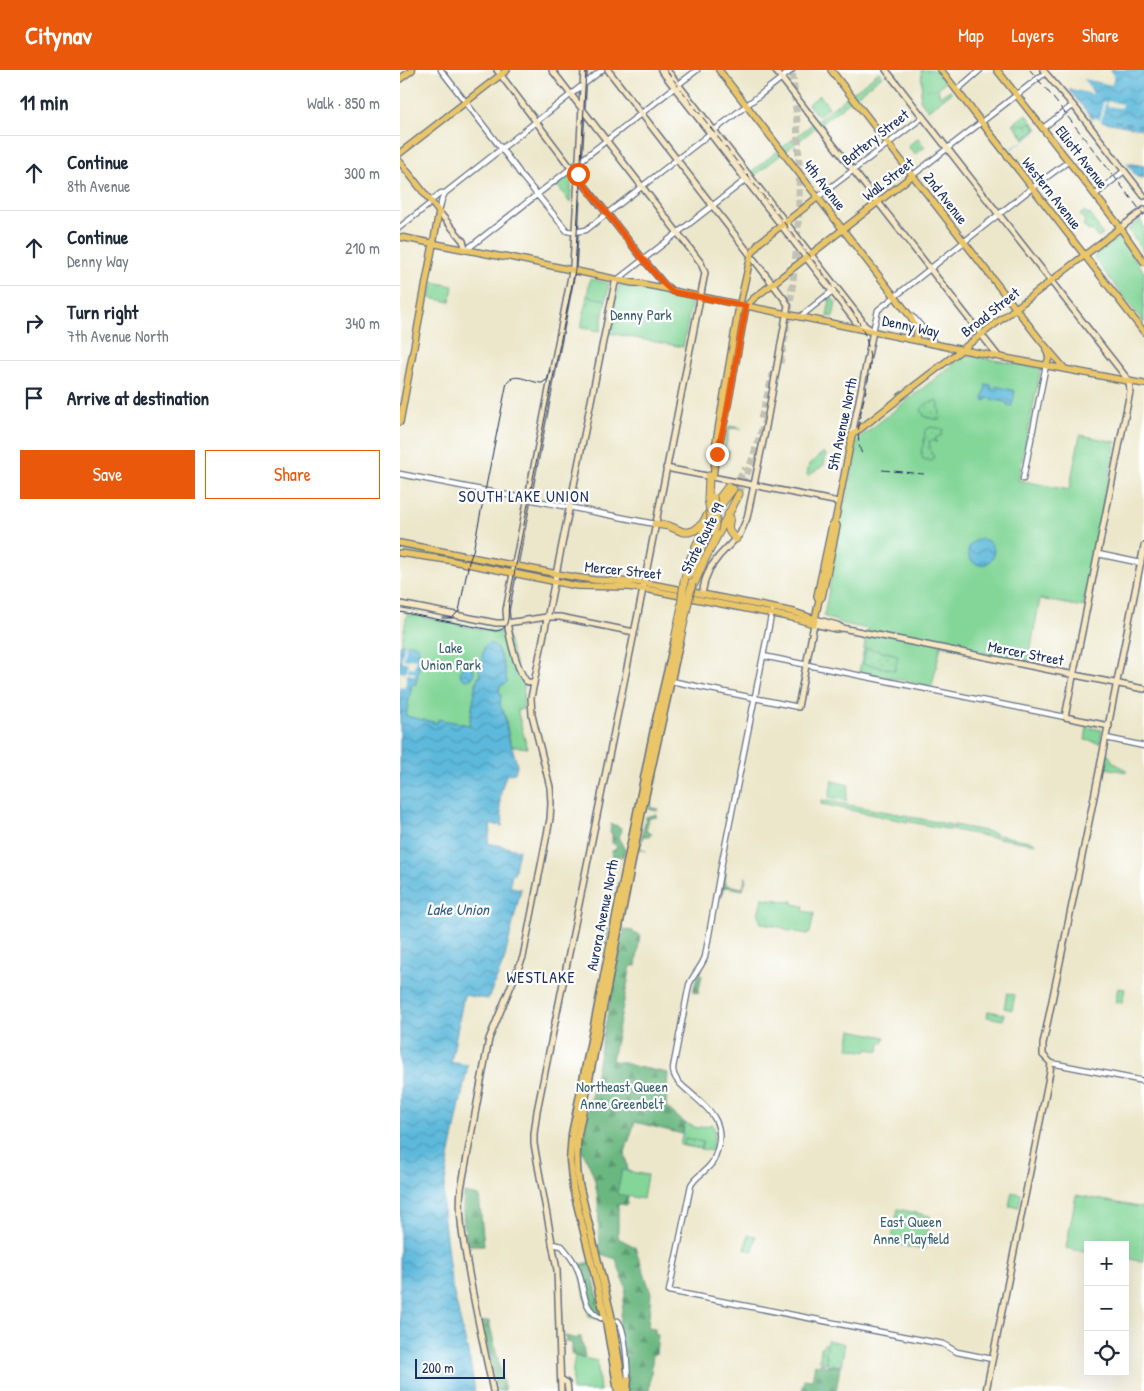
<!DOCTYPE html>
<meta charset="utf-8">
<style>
:root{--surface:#fff;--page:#f6f6f7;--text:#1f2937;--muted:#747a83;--line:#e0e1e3;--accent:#ea580c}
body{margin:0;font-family:"Patrick Hand",sans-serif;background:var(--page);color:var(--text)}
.controls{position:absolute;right:15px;bottom:15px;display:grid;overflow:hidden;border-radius:0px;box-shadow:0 5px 20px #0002}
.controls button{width:45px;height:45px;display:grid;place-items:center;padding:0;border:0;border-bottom:1px solid var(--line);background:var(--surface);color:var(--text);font:25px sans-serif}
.scale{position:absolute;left:15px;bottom:12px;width:90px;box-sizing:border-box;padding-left:5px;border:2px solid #1b2f5e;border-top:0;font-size:14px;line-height:18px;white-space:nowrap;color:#1b2f5e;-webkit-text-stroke:4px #fff;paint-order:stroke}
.stop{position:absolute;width:15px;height:15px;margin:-11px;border:4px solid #ea580c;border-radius:50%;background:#fff}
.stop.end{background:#ea580c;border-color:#fff;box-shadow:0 1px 5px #0008}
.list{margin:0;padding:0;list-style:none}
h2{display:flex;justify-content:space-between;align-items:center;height:65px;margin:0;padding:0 20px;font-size:21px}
h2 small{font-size:16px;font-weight:400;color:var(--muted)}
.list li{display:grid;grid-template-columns:32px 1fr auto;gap:15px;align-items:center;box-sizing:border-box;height:75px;padding:0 20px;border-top:1px solid var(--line)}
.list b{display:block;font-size:19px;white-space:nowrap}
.list p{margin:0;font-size:16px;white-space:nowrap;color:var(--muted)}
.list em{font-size:16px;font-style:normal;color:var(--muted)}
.actions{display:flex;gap:10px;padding:15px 20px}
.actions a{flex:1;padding:11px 0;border:1px solid var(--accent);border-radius:0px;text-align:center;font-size:18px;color:var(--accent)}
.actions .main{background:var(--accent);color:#fff}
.icon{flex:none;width:28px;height:28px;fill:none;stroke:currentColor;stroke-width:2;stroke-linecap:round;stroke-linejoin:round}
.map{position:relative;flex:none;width:744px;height:1321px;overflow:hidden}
header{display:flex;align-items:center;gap:30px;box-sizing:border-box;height:70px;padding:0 25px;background:var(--accent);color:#fff}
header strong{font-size:24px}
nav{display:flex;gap:28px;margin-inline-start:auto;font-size:18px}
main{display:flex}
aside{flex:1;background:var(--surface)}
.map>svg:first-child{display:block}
.grass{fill:url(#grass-tufts);stroke:#4f827b}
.forest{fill:url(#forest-firs);stroke:#42736f}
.park{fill:#83d698;stroke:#4f827b}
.garden{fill:url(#garden-dots);stroke:#4f827b}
.water{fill:url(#water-waves);stroke:#3c749c}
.pier{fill:#ece7ca}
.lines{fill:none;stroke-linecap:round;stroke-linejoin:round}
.stream{stroke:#5db9db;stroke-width:1}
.ferry{stroke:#325f8a;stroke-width:1;stroke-dasharray:6 5;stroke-linecap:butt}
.motorway-tunnel{stroke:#c2c2b4;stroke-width:7;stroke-dasharray:7 3.5;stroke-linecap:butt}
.tertiary-casing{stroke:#646f84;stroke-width:7}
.secondary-casing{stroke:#646f84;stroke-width:8}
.primary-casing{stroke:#646f84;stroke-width:8}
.trunk-casing{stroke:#646f84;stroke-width:9}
.motorway-casing{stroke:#646f84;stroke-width:9}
.tertiary{stroke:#fff;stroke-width:4.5}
.secondary{stroke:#f7e8c3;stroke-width:5}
.primary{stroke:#eac669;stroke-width:5.5}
.trunk{stroke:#eac669;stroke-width:6}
.motorway{stroke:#eac669;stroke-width:7}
.tram{stroke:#1b2f5e;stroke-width:1}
.rail{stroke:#1b2f5e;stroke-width:1;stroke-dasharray:8 4;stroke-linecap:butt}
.motorway-bridge-casing{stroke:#646f84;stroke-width:9;stroke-linecap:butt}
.motorway-bridge{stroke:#eac669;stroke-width:7}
.route{stroke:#ea580c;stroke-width:6}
.labels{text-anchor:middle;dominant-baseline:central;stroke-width:4.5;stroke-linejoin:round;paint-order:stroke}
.street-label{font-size:15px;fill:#1b2f5e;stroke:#fff}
.park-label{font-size:15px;fill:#3a616f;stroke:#fff}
.neighbourhood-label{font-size:16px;letter-spacing:1px;fill:#1b2f5e;stroke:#fff}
.water-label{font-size:16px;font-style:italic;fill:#325f8a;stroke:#fff}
</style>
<header>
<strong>Citynav</strong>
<nav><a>Map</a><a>Layers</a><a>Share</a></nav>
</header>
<main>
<aside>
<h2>11 min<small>Walk · 850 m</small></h2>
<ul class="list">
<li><svg class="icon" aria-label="ahead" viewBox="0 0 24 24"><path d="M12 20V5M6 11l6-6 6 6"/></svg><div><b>Continue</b><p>8th Avenue</p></div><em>300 m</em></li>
<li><svg class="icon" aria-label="ahead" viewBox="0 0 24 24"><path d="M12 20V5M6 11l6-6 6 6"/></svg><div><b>Continue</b><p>Denny Way</p></div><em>210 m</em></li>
<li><svg class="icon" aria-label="right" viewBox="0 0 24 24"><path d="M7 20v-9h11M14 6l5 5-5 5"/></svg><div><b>Turn right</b><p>7th Avenue North</p></div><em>340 m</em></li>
<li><svg class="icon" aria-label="arrive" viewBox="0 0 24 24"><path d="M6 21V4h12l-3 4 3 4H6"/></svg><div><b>Arrive at destination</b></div></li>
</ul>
<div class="actions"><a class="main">Save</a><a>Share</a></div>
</aside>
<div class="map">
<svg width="744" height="1321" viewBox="0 0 744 1321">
<defs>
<pattern id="grass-tufts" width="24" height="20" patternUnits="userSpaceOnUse" patternTransform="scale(1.25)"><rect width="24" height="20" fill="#83d698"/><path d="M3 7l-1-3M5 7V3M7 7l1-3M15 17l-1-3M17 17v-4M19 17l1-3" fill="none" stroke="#71b885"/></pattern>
<pattern id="forest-firs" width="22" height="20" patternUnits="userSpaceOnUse" patternTransform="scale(1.25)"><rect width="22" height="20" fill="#6ab780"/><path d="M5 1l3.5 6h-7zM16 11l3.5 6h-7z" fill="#56956c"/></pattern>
<pattern id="garden-dots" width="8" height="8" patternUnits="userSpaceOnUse" patternTransform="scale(1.25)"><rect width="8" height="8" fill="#83d698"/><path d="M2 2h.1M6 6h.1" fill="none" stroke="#71b885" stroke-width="1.8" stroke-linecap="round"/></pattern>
<pattern id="water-waves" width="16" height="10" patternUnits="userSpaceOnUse" patternTransform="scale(1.25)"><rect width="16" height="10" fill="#5db9db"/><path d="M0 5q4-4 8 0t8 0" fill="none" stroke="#4c97b5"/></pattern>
</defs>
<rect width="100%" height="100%" fill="#fff"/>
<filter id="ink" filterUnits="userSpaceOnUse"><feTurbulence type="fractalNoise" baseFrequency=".02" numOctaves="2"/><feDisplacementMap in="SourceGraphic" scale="10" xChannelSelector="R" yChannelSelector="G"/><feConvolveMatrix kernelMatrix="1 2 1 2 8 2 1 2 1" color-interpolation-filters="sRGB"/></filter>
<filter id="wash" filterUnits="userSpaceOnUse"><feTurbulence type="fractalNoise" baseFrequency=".0096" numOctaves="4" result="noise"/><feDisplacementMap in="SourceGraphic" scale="20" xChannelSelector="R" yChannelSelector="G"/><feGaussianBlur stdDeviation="1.12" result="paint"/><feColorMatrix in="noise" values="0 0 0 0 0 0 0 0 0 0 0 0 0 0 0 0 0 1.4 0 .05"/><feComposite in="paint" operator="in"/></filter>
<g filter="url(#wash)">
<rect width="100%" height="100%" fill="#ece7ca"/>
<path class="grass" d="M521,0H535L545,12L539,17L538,21L541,26L550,20L552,22L528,40L520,30L522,13Z
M187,226L206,230L200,261L181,258Z
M329,356L341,358V359L330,358L325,380L329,381L328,388L321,386Z
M0,478L21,479L66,488V491L0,480Z
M422,730L509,746L508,752L421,734Z
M511,747L552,755L551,760L510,752Z
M554,755L595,763V768L553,760Z
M598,765L634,772L635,774L597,768Z
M612,1122L621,1124L619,1137L609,1136Z
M427,1273C428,1280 425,1287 427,1294L422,1290L418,1289L420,1288L421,1278L424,1274Z"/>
<path class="forest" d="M255,702L258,703V704L256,713L254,714L253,720L255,721C252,724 250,734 252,738L258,739L257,741L249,739Z
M257,744V747L249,748L246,761L252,764L250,766H243L240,778L246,781L239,779L246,747Z
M211,754L218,756L221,758L219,769L225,780L223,787L211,785L212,781L215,780L217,776L212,773V763H210Z
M325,802L326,803L325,811L326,815L343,818L346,807V808L343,820L327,817L324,818L321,828L320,826Z
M198,857L209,858L206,874L204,873V872L202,870Z
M224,859L233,861V863L240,865L236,896H231L212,990L238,997L268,1003L266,1037L285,1053L282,1064L235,1052L225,1082L228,1101V1126L227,1135L218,1134V1168L235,1177L251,1223L248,1257L255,1258V1264L258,1265L256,1284H253L249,1321H226L218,1261L226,1219L216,1189L201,1184C197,1160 201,1136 195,1112C193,1101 186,1089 181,1079Z
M299,904H301L302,906L298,923L293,922L297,907Z
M64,1123L79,1126L84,1175H68C63,1160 62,1139 64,1123Z
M190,1192L202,1246V1250L189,1247L179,1195Z
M89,1251L105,1321H97L82,1252Z
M165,1266L177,1269L178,1267H181L185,1287L172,1285V1273L166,1272Z
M421,1291L425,1296L429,1295L440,1297L436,1321H402L404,1309L412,1310L415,1294L420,1295Z"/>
<path class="park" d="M479,2L482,6L355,105L352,101Z
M420,25L429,37L418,46L408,34Z
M626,44L638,59L625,70L613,54Z
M171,104L172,105L170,133L157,115Z
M740,150L744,157V182L729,161V159Z
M718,167H719L727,177L744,202V253L694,188L695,184Z
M190,209L208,213L209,215L206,230L187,226Z
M33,212L53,216L50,232L30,228Z
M219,215L292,230L283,277L209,263Z
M430,226L436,233L433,247L427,246L430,230L429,229L425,231V229Z
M565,285L641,298L618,410L669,420L680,365L716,372L683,537L640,529L628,592L541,575L532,616L459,602L468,559L444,554L425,547L424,545L435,488H434L458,369Z
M424,382L426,385L424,395L408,406L407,404L409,394Z
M7,544L96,562H106L120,610L124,614L123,639L118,640V643L127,678L112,676C107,665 108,654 104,643C104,641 101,639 100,636C100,634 99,618 100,616L107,612L105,601L98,579L84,577L81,605L80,608H78L74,621L75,622L69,655L38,650L37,653L5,646L12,613L16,614L20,592L18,576L14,574L1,575Z
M687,657L702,660L700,673L685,670Z
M707,683L714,693L725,699L727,702L705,698Z
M432,711L449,715L446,731L429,727Z
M362,828L378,830V832L379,830L389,832L390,831H393V834L404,836L403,841L414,843L410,863H408V864L385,860L384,858L361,853L358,845Z
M718,918L725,919L722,933L715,932Z
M607,923L615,925L612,940L604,938Z
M588,941L604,944L603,950L587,947Z
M451,960L485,967L483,973H480L479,981L467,979L466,982L448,978Z
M285,1053L297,1058L313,1054L315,1062L312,1081L280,1075Z
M222,1100L247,1105L243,1129L217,1124Z
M676,1125L744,1138V1192L725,1188V1175H688V1183L666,1178Z
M498,1139L530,1146L524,1180L491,1173Z
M348,1165L356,1166L353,1181L345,1179Z
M175,1286L197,1291L200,1321H172L173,1298Z"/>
<path class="garden" d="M631,52L636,59L625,68L614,55L617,53L620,56L623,53L626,56Z
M518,68L525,77L522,80L520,78L518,80L519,81L515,85L508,76Z
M685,141L688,145L690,144L693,148L692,149L699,157L698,158L703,165L698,168L692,160L688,161L683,155L685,151L680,145Z
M535,331L538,332C540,337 539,343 541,349L539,350L525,347L521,340L526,334Z
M531,357L543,359L541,366L536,367V373L535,370L529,371L531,384L534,386L532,391L523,389L521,381L524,372L525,360Z
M466,578L498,585L495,600L463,594Z
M285,1068L303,1072L301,1079L284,1075Z
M427,1270L445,1274L441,1296L427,1294C425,1287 427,1277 427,1270Z"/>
<path class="water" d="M710,0H744V60L694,50L669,20L671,19L692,24L693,22L683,9L712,15L714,5Z
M727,93L744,96V108L737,107Z
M586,314L591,315V318L595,319L596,316L615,321L612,336L607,335L608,333L587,328L586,331L583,330Z
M568 482a13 13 0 1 1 26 0a13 13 0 1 1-26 0Z
M90,573C101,577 105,601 107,612L105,614L100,616L99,621L101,625L100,636L104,643L108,668L112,676L117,695L115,703L107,704C103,710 99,729 100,736C101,745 104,746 102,756L91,754L88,773L119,780L114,804H112L110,815L112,817L121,819L104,891L88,929L64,925L51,992L68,995L49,1088L44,1119L43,1142L51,1211L70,1291L75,1321H0V575C4,573 14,574 18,576L20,592L16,614H12L6,646L37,653L38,649L69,655L75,622H74L78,607H81L80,604H79L84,577Z
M60 603a7 7 0 1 1 14 0a7 7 0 1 1-14 0Z"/>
<path class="pier" d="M707,0H710L714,5L712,15L684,9L693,23L692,24L671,19L669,20L667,18L671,17L689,21L681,10L683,7L710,12L712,6Z
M708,31L722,34L721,38L707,36V34H705L701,52L744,60V63L696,53L694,50H695L693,49L694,47L700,50L703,32L707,33Z
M5,574H6L5,578L6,579L3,589L9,590V588L16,589L14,598L9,597L8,601L15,603L14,605L7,604L5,617L1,616L0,621V602L5,603V601H7L8,593L1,591Z"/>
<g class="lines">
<path class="stream" d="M627,68L635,61
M611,79L622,72
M106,573L115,606
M420,1307L422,1321"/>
<path class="ferry" d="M715,51L744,56"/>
</g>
</g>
<g filter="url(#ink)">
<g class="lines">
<path class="motorway-tunnel" d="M380,293C390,239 398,185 399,130C400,86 397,43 392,0
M361,349L375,297
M333,419L345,398
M339,424L351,393L367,344"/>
<defs>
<path id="tertiary" d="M41,0L117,99L121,105L167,161L174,162L186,160L392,0
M557,20L580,0
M643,58L673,35
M513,105L645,3
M695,125L724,101
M418,127L523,47
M32,130L41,123H45L202,0
M39,142L42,129L45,123
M0,157L31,133
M66,180L297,0
M217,210L348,108
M511,246L515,249L533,271V274
M400,247L436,218
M473,261L478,240L632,118L669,91
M0,404L255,454
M623,409L646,295
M698,484L741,493
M372,541L321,797L305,887C301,898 293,905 289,915L273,998C273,1008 280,1014 287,1020C311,1041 329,1054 314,1089C310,1100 297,1104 291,1115L269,1221L543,1274L557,1282L592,1289
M363,586L665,647
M271,611L398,637
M706,668L744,676
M651,993L744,1011
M152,1174L162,1176C168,1183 174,1191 178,1200C185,1218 181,1238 201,1248
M218,1251C226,1259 227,1296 228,1309"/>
<path id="secondary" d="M97,0L171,98L243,189L264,214L269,218
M152,0L301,193L305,203L242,524L137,1041L134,1064V1074L157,1200L161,1321
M208,0L385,230L388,235L365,362L347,448L340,464L319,486L310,498L305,510L302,524
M261,0L456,252L464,255L473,261L452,365
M267,0L461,249L464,255
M375,0L598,286
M486,0L729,311L730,322L665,647L709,656
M643,0L677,40L744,126
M39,142L63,171L66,180
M720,158L744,140
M266,398L439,432
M0,534L96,553H107L147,547H160L234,562
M415,549L437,555L442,558
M134,614L126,611C115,596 107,559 106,540L173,196L184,0
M398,637L414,554L436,559L442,558L744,619
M161,1309L167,1313L168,1321
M93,1321C85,1282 76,1243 69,1203C64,1175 58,1147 61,1119L89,969L123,887L150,749L151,733L150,717L132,645L131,628L212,227L215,213L217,210
M586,1321L650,1002L651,993L643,985V974L686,767L744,476"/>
<path id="primary" d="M319,0L510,246L517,260L516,270
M431,0L641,271L665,299
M541,0L744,262
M597,0L717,153L744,192
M0,9L12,0
M0,83L107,0
M0,92L39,142L0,352
M0,167L103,187L105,186L233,213H237L268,219L273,221L563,280L744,314
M646,295L649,288L646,279
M316,372L338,242L351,185L359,173L418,127
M313,407L315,391L326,346L346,236L353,229L513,105
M0,473L173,507L195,510L237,512L251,514L394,542L415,549
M0,483L48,490L177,516L228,517L250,520L393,548L414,554L419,530L422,527L437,456L435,452
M419,530L417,526L432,455L435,452L452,365L495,332L500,327L720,158"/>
<path id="trunk" d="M218,1321L206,1251L173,1118L170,1090L172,1064L255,654L275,569
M224,1321L211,1245L179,1114C176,1097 176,1082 178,1065L242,741L280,570
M227,1321L228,1309"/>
<path id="motorway" d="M308,429L309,406
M330,448C327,458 328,462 336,469
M255,454L269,456L283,462H289L295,460L302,454L311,439L328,417
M290,505L309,461
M284,512C291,476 311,447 333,419
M294,514L304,491L339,424
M275,569L282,536
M280,570L287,537"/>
</defs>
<use href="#tertiary" class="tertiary-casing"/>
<use href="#secondary" class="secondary-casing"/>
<use href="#primary" class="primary-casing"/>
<use href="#trunk" class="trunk-casing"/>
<use href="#motorway" class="motorway-casing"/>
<use href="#tertiary" class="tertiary"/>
<use href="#secondary" class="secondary"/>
<use href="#primary" class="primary"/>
<use href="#trunk" class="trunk"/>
<use href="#motorway" class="motorway"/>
<path class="tram" d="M0,542L96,561C112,559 107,544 109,531L146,342L175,200L186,0
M42,548H52L59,541L69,492L73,481L107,312C116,301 130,313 142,313L148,309L150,300"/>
<path class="rail" d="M266,0L451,239C462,255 469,271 470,290C471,319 449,360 463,386
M630,0L647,20L744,145
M482,400L524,404"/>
<defs>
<path id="motorway-bridge" d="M313,427L316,445L314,461
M308,429L311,446L309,461
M281,536L284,512
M287,537L292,513"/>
</defs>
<use href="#motorway-bridge" class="motorway-bridge-casing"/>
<use href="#motorway-bridge" class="motorway-bridge"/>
</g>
</g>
<g class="lines" filter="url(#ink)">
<path class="route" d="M178,104L177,106L183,113L246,193L264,214L273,222L346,236L326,346L317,384"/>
</g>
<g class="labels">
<g class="street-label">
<text transform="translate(475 67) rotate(-38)">Battery Street</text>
<text transform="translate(682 87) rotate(52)">Elliott Avenue</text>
<text transform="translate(488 109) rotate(-38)">Wall Street</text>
<text transform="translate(425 115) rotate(52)">4th Avenue</text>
<text transform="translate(652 123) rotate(52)">Western Avenue</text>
<text transform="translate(546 128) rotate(52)">2nd Avenue</text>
<text transform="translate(590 242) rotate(-38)">Broad Street</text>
<text transform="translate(511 256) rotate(12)">Denny Way</text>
<text transform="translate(442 354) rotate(-78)">5th Avenue North</text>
<text transform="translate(302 468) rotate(-63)">State Route 99</text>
<text transform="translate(223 500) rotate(6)">Mercer Street</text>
<text transform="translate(626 583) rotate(11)">Mercer Street</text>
<text transform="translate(202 845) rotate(-79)">Aurora Avenue North</text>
</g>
<g class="park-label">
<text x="241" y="244">Denny Park</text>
<text x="51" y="577">Lake<tspan x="51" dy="17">Union Park</tspan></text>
<text x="222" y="1016">Northeast Queen<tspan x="222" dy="17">Anne Greenbelt</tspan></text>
<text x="511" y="1151">East Queen<tspan x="511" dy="17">Anne Playfield</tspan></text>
</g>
<g class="neighbourhood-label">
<text x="124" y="426">SOUTH LAKE UNION</text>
<text x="141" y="907">WESTLAKE</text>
</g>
<g class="water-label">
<text x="58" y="839">Lake Union</text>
</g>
</g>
</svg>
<div class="controls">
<button>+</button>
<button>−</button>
<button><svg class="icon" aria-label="locate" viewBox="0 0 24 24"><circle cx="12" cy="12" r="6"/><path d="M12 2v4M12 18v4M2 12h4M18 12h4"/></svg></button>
</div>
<div class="scale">200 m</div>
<div class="stop" style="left:178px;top:104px"></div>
<div class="stop end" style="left:317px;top:384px"></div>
</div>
</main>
